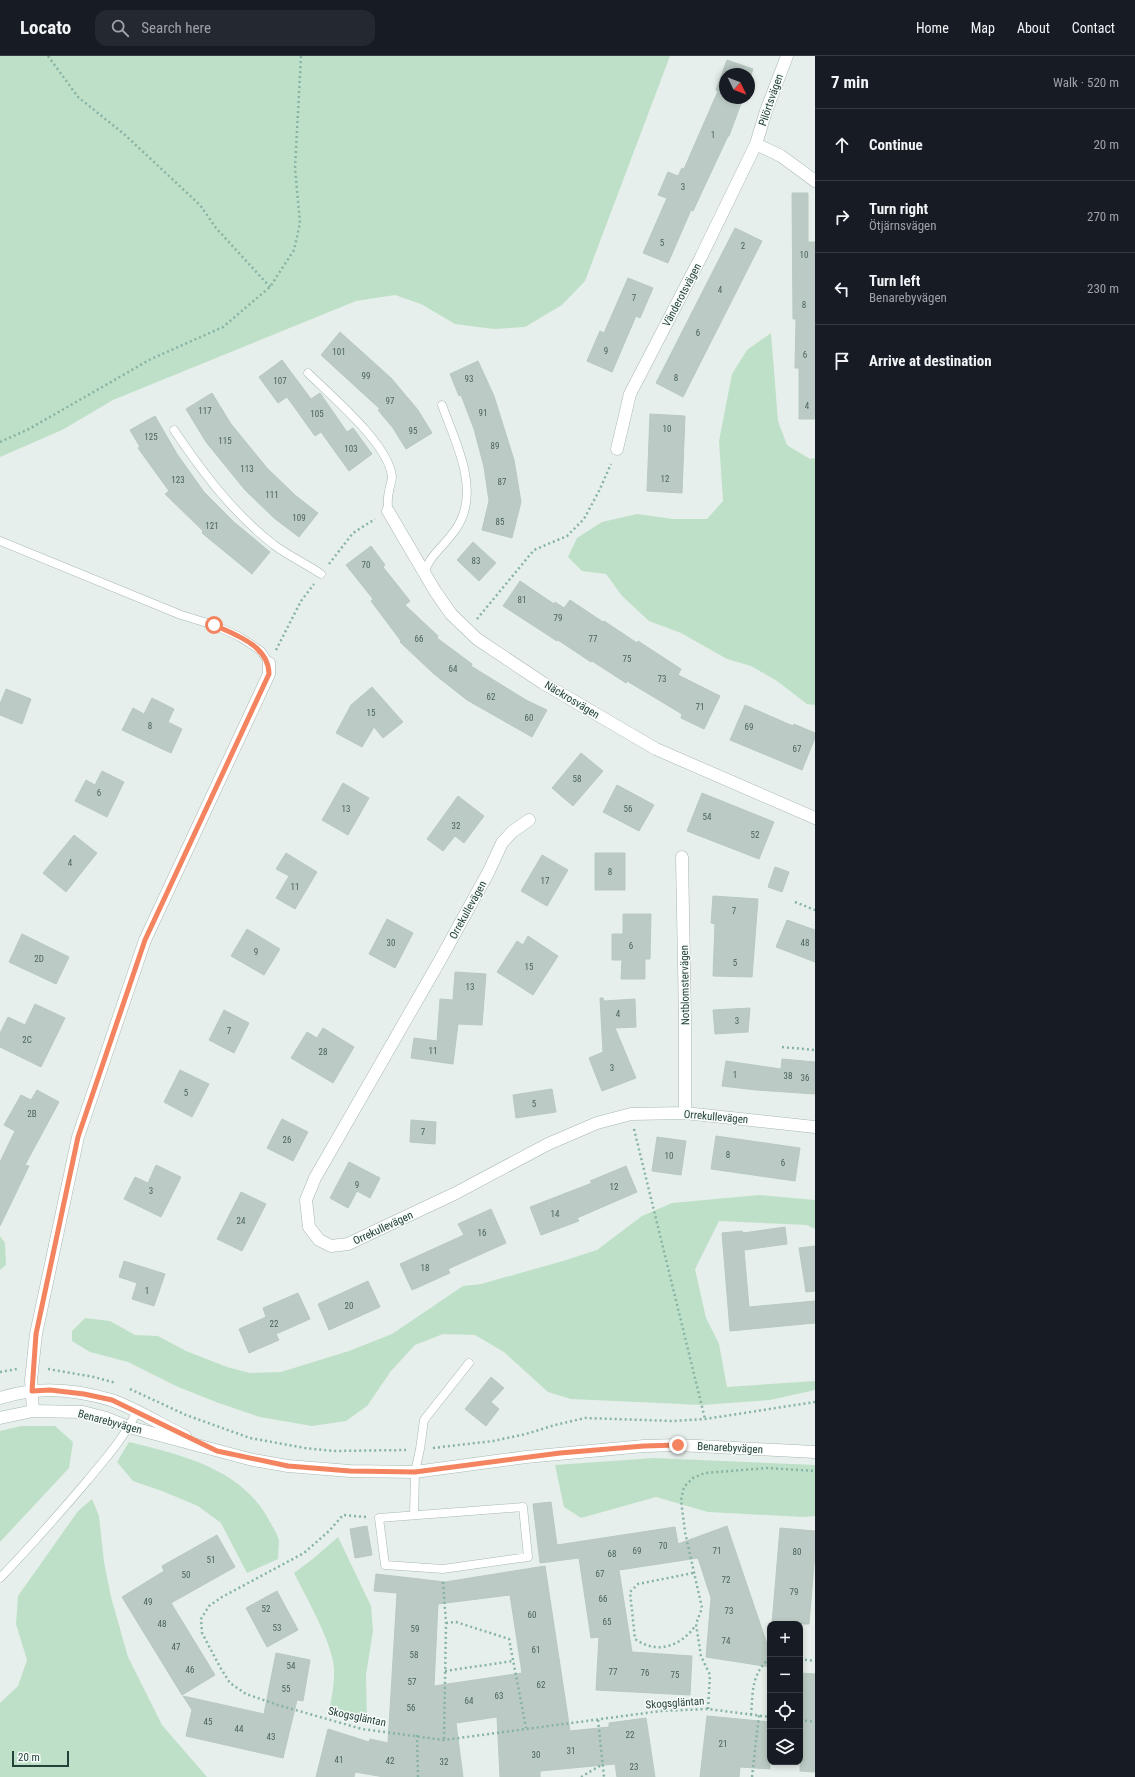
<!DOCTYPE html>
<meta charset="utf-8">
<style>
:root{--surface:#171b24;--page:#242831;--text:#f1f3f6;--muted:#9ea1a6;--line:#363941}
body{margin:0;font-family:"Roboto Condensed",sans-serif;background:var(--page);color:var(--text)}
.controls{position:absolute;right:12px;bottom:12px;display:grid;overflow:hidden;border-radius:8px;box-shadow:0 2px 6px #0003}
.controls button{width:36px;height:36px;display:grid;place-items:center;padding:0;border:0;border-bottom:1px solid var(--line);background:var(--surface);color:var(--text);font:20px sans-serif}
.compass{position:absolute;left:719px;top:12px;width:36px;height:36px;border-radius:50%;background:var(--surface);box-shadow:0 2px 6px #0003;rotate:133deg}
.scale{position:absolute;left:12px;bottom:10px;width:57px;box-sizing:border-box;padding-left:4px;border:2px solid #24423a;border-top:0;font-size:11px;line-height:14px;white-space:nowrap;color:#24423a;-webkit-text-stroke:3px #f7fbf9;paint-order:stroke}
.stop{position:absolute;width:12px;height:12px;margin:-9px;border:3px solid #f4845f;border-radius:50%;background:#fff}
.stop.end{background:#f4845f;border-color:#fff;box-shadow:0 1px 4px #0008}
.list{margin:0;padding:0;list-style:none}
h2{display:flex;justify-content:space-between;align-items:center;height:52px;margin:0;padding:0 16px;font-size:17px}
h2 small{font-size:13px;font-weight:400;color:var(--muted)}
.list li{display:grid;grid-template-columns:26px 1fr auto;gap:12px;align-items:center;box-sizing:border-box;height:72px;padding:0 16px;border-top:1px solid var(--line)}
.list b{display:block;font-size:15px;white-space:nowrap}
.list p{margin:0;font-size:13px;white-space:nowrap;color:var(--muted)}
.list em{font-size:13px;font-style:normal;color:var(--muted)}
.icon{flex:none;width:22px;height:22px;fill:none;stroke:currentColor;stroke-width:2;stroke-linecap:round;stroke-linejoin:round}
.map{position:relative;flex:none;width:815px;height:1721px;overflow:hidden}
header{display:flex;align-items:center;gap:24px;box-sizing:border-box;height:56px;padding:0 20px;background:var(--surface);border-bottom:1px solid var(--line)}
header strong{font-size:19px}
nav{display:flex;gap:22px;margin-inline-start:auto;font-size:14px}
.search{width:280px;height:36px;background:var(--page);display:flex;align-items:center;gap:10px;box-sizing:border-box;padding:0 14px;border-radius:12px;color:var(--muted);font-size:15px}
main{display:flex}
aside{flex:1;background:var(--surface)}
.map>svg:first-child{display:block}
.green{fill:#bfe0c8}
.building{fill:#bbcac4;stroke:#b8c9c2;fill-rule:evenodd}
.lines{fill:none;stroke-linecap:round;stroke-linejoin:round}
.service-casing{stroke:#a8b8b2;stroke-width:9}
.minor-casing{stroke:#a8b8b2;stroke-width:13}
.tertiary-casing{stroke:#a8b8b2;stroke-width:13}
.path{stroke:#86b3a5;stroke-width:2.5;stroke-dasharray:2 3;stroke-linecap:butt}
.service{stroke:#fff;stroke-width:8}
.minor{stroke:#fff;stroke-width:12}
.tertiary{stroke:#fff;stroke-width:12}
.route{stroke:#f4845f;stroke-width:5}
.labels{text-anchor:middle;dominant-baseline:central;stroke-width:3;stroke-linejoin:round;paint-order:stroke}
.number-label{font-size:9px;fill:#4a645c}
.street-label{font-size:11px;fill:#24423a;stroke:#f7fbf9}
</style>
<header>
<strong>Locato</strong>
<div class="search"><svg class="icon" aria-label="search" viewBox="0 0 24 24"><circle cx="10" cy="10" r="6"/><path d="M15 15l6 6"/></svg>Search here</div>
<nav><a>Home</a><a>Map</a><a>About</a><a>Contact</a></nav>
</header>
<main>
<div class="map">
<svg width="815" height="1721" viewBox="0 0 815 1721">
<rect width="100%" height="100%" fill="#e6efeb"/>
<path class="green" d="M0,0H670L585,225L562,249L525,271L494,273L455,268L421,248L395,239L356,245L113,344L62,374L0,401Z
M771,277L778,365L787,389L810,403L815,402V649L807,648L777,625L751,610L727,603L681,577L649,565L622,540L606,518L582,515L568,501L577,482L602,466L637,458L673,463H707L723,445L719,385L732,318L747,294Z
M759,1139L815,1144V1173L807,1169L719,1165L695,1213L706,1262L719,1288L727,1331L815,1325V1334L770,1344L702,1349L571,1343L548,1336L504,1296L475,1279L443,1278L415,1289L391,1315L367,1350L346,1365L312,1370L260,1361L216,1346L176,1330L128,1306L90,1296L72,1285V1275L85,1262L110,1265L135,1279L158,1280L186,1295L227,1311L250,1317L281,1316L349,1295L392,1278L463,1230L481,1228L563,1205L597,1194L642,1160L672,1147Z
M0,1180L5,1187L6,1209L0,1214Z
M21,1370H55L73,1386L69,1412L0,1486V1375Z
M129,1386C182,1399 243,1413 270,1466C273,1471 278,1479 279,1485C279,1491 278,1497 278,1503L247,1517L221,1467L198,1450L162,1435L133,1425L117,1406Z
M654,1402L815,1409V1460L804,1461L708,1456L656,1441L581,1462L564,1451L555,1409Z
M92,1443L99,1460L104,1506L111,1541L128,1601L162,1669L207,1721H0V1647L18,1630L27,1604L16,1568L18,1540L78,1455Z
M338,1481L371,1550L373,1575L366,1619L367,1665L329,1655C332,1640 336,1621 333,1605C327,1577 307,1543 294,1517L314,1502Z"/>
<path class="building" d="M727,4L753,13L749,25V18H725V42H743L729,80H728L693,155L691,154L668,207L643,197L667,142L658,139L668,116L678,120L682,112L684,113L718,35L716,34Z
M792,137H808V186H815V363H799V312H795L796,263H793Z
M735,172L762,185L683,341L656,327Z
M628,222L653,232L640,262L636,260L612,316L587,305L600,275L604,277Z
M340,276L391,322L418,354L432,377L406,393L393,372L378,354L380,353L321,299Z
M282,304L311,343L320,337L347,376L353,372L372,398L349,415L321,376L315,380L287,341L278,347L259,321Z
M478,305L494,340L514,404L521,446L512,482L482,474L489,445L484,411L474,373L461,339L459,340L450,318Z
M212,337L231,368L267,412L295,439L318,457L299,481L274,462L245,434L206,386L186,353Z
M650,358L685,360L682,437L647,435Z
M155,360L177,398L204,436L234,466L270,496L252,518L202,477L203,475L165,438L169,435L138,392L140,391L130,374Z
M473,486L496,507L479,525L457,504Z
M371,490L385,509L383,511L410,545L405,549L438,580L437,582L472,608L471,610L526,644L547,654L532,681L467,644L434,618L400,586L401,585L371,545L373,543L346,509Z
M520,525L554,548L555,546L564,552L570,544L603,566L604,565L637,587L638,585L681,613L678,619L720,640L704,673L681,662L682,658L627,625L626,627L592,605L591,606L558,584L557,585L503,550Z
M372,631L403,666L383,682L374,671L362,691L336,677L351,649Z
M6,633L31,643L22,668L0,659V648Z
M152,642L174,653L168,666L182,673L171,697L122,674L133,652L144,658Z
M745,649L793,670L794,668L815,677V682L802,714L730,684Z
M581,697L603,715L573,750L552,732Z
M102,715L124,726L107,761L75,745L86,724L95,729Z
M343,727L369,742L348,779L322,764Z
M617,729L654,749L639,775L603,756Z
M702,737L774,766L759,803L687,775Z
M458,740L484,760L464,787L455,780L443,795L427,783Z
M74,779L97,797L66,836L43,817Z
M286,797L317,816L295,853L276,842L289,820L276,813Z
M595,797H625V834H595Z
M542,799L568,814L547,850L521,835Z
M775,811L789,816L782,836L768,831Z
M713,840L758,843L752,921L713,920L715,868L711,867Z
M623,858H651L650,903H645V923H621L622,904H612V878H623Z
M387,863L413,877L395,912L369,898Z
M787,864L815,874V906L776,891Z
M247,873L280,893L264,919L231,900Z
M22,878L69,901L56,928L9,906Z
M528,880L558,900L533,939L497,916L517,885L523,889Z
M455,916L486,918L482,969L458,968L453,1008L411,1002L414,982L437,985L440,943L453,944Z
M600,942H603L604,945L635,943L636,971L615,972L636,1022L602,1035L589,1002L603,996Z
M35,948L65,962L41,1011L0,991V977L8,961L25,969Z
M750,952L748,976L715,978L713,954Z
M224,954L249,967L234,997L209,984Z
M323,972L354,991L333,1027L291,1002L307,976L317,982Z
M782,1003L815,1006V1038L756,1034L722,1030L726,1005L781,1013Z
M180,1014L209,1028L192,1061L164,1046Z
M552,1033L556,1056L516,1062L513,1039Z
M37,1034L59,1046L25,1109L29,1110L0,1170V1106L15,1075L4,1069L21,1039L31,1044Z
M282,1063L308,1076L293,1105L267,1092Z
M411,1064L436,1066L435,1088L410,1086Z
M716,1080L800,1092L795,1125L711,1113Z
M657,1081L686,1085L681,1119L652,1115Z
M349,1106L380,1122L370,1142L357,1135L348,1152L330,1142Z
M156,1109L181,1121L161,1161L124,1143L135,1121L148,1127Z
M626,1110L637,1136L577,1162L579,1165L541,1179L530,1151L592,1127L590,1125Z
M241,1136L266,1148L242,1195L217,1183Z
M491,1153L506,1187L448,1213L450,1217L412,1234L400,1208L464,1179L458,1168Z
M785,1171L787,1188L744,1194L749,1251L815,1245V1267L730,1275L722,1177L742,1175L743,1177Z
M815,1190V1235L806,1236L799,1192Z
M124,1205L165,1218L154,1250L132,1243L137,1227L119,1221Z
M368,1225L380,1251L329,1274L318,1248Z
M298,1237L310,1263L276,1278L279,1284L249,1297L239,1273L266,1261L263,1252Z
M491,1321L504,1332L491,1346L499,1353L486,1370L465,1353Z
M551,1446L557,1489L675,1471L678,1488L727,1470L770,1597V1611L706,1601L711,1542L698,1502L619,1514L632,1596L692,1600L690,1639L596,1634L599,1581L591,1582L579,1502L540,1507L533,1448Z
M367,1470L372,1499L355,1502L350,1473Z
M780,1472L815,1475V1497L809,1568H772Z
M217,1479L235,1511L171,1547L215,1619L182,1639L122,1541L164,1515L162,1510Z
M545,1510L570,1675L609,1671V1667L646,1662L655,1721H617L615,1708L540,1715V1721H500L497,1661L456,1667L463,1721H384L355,1716L354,1721H316L328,1673L369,1686L370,1683L388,1687L397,1537L374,1535L376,1518L445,1526ZM510,1539L522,1617L434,1630L438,1548Z
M277,1535L298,1574L267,1591L246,1552Z
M276,1597L310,1604L303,1645L297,1644L283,1702L186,1680L192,1654L183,1640L264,1658Z
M800,1617L815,1618V1716L800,1715Z
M707,1660L770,1666V1713L740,1711L739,1721H700Z"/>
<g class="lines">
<defs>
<path id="service" d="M308,317C331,340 389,388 392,421C392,426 389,431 389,436C387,442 388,449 388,455
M174,374C203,417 233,457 274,489C289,500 306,508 321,518
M0,485L181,559L214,569L240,581L261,595L269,607
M424,516C427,510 430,503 435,498C444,487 455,478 461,464C478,428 454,383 442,349
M523,1451L528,1501L443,1513L385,1509L379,1462Z
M414,1459L415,1416L420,1393L424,1364L469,1307
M0,1522C30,1491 59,1458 87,1425C105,1403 125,1381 137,1355"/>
<path id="minor" d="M756,88L781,100L815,125
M617,393L630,338L701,201L756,88L766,55L787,0
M388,455L435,535L451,558L477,583L543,627L656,693L815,762
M529,764L512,776L502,787L488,817L439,906L315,1122L306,1144L309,1171L319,1184L331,1190L348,1188L456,1137L548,1088L597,1067L631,1058L685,1057L815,1071
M682,801L685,964V1057
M33,1355L31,1324L36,1278L78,1081L145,884L269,618V607"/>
<path id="tertiary" d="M0,1342C36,1330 75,1333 111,1344C137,1353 161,1369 185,1380
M0,1362L33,1355L83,1356L106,1362L129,1371L253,1404L288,1410L350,1415L415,1416L526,1401L644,1390L678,1389L815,1396"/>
</defs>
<use href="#service" class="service-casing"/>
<use href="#minor" class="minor-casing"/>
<use href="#tertiary" class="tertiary-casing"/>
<path class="path" d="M48,0L78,41L124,78L200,149L216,172L270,231
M0,386L29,373L151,303L223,271L270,231L294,194L300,167L295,112L301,0
M329,508L353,477L375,463
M477,563L534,494L567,480L584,463L599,435L611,408
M276,594L301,545L314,528
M795,846L815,854
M782,991L815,994
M634,1073L705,1363
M48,1313L94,1321L116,1327
M0,1316L17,1313
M130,1333L186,1359L250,1382L305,1392L334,1395L406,1394
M433,1392L493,1385L526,1378L555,1369L585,1362L673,1365L705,1363L815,1346
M366,1461L343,1459L329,1475L304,1497L222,1541L209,1550L201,1563L202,1577L220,1611L230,1627L246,1638L278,1649L362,1673L444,1684L661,1655L708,1653L770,1661
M693,1517L638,1528L630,1536L635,1583C658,1599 681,1590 696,1569
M443,1526L446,1567L444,1684
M446,1567L456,1566L509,1583L526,1672
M800,1603L815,1605
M445,1615L513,1605
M708,1653L710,1619L701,1600L696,1568L702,1552L685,1476L681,1444L684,1431L693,1422L705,1417L767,1412L815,1415
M751,1659C753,1636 751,1618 770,1602
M598,1664L604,1721
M800,1664L815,1666
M417,1679L418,1721
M581,1721L603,1708
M752,1721L759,1659"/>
<use href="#service" class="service"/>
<use href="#minor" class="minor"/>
<use href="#tertiary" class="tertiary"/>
</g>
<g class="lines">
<path class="route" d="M214,569C236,579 269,590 269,618L145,884L78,1081L36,1278L32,1335L50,1334L84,1338L112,1344L217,1395L288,1410L350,1415L415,1416L560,1397L644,1390L678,1389"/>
</g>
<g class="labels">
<g class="number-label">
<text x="713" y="79">1</text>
<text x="683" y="131">3</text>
<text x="662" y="187">5</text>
<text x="743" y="190">2</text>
<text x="804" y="199">10</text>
<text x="720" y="234">4</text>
<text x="634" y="242">7</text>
<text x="804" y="249">8</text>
<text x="698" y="277">6</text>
<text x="606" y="295">9</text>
<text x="339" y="296">101</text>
<text x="805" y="299">6</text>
<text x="366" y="320">99</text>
<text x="676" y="322">8</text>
<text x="469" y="323">93</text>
<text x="280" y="325">107</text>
<text x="390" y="345">97</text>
<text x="807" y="350">4</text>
<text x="205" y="355">117</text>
<text x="483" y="357">91</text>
<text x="317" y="358">105</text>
<text x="667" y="373">10</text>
<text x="413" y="375">95</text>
<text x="151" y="381">125</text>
<text x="225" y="385">115</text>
<text x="495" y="390">89</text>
<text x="351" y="393">103</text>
<text x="247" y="413">113</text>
<text x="665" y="423">12</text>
<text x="178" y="424">123</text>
<text x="502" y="426">87</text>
<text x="272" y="439">111</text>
<text x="299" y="462">109</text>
<text x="500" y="466">85</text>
<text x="212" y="470">121</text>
<text x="476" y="505">83</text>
<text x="366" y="509">70</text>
<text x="522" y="544">81</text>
<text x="558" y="562">79</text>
<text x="419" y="583">66</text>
<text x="593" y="583">77</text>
<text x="627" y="603">75</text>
<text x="453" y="613">64</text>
<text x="662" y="623">73</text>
<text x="491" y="641">62</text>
<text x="700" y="651">71</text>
<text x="371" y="657">15</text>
<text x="529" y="662">60</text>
<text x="150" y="670">8</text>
<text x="749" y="671">69</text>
<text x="797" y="693">67</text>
<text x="577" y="723">58</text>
<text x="99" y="737">6</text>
<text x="346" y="753">13</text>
<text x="628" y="753">56</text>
<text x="707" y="761">54</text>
<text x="456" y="770">32</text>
<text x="755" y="779">52</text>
<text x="70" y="807">4</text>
<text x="610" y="816">8</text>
<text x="545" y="825">17</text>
<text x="295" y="831">11</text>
<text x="734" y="855">7</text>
<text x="391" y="887">30</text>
<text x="805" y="887">48</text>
<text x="631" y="890">6</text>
<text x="256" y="896">9</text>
<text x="39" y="903">2D</text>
<text x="735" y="907">5</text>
<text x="529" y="911">15</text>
<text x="470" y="931">13</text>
<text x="618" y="958">4</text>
<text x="737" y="965">3</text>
<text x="229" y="975">7</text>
<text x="27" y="984">2C</text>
<text x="433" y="995">11</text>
<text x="323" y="996">28</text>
<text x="612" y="1012">3</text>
<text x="735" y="1019">1</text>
<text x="788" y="1020">38</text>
<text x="805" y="1022">36</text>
<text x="186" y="1037">5</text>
<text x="534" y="1048">5</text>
<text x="32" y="1058">2B</text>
<text x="423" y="1076">7</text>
<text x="287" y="1084">26</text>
<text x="728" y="1099">8</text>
<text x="669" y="1100">10</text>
<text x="783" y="1107">6</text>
<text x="357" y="1129">9</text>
<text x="614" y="1131">12</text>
<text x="151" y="1135">3</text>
<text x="555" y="1158">14</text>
<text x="241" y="1165">24</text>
<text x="482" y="1177">16</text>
<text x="425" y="1212">18</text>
<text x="147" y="1235">1</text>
<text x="349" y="1250">20</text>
<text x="274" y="1268">22</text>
<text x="663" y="1490">70</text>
<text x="637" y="1495">69</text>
<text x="717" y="1495">71</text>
<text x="797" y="1496">80</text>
<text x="612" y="1498">68</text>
<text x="211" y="1504">51</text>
<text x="600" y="1518">67</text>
<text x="186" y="1519">50</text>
<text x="726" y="1524">72</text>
<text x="794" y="1536">79</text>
<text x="603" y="1543">66</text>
<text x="148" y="1546">49</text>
<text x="266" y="1553">52</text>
<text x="729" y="1555">73</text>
<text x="532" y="1559">60</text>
<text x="607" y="1566">65</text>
<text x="162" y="1568">48</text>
<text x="277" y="1572">53</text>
<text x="415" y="1573">59</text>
<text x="726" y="1585">74</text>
<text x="176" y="1591">47</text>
<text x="536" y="1594">61</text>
<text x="414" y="1599">58</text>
<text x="291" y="1610">54</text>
<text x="190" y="1614">46</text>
<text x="613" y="1616">77</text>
<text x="645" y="1617">76</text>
<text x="675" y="1619">75</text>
<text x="412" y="1626">57</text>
<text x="541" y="1629">62</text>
<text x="286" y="1633">55</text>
<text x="499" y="1640">63</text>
<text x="469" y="1645">64</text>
<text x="411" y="1652">56</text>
<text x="208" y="1666">45</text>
<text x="239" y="1673">44</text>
<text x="630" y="1679">22</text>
<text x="271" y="1681">43</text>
<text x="723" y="1688">21</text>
<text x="571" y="1695">31</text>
<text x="536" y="1699">30</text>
<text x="339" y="1704">41</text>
<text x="390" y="1705">42</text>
<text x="444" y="1706">32</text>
<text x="634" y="1711">23</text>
</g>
<g class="street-label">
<text transform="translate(771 44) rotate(-71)">Pilörtsvägen</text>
<text transform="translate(682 239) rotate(-62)">Vänderotsvägen</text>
<text transform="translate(572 644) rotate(31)">Näckrosvägen</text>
<text transform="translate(468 854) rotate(-61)">Orrekullevägen</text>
<text transform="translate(685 929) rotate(-91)">Notblomstervägen</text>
<text transform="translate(716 1061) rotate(5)">Orrekullevägen</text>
<text transform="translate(383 1172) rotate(-25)">Orrekullevägen</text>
<text transform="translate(110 1366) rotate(15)">Benarebyvägen</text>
<text transform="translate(730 1392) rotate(3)">Benarebyvägen</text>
<text transform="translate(675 1647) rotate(-4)">Skogsgläntan</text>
<text transform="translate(357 1661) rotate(12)">Skogsgläntan</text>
</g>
</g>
</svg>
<div class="controls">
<button>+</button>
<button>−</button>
<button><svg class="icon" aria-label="locate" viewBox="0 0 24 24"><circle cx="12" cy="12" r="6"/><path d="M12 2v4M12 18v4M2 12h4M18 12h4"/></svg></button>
<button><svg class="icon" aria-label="layers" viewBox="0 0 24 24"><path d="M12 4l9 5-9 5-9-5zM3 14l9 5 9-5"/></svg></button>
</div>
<svg class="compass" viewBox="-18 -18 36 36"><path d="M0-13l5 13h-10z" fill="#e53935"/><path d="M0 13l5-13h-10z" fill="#9ea1a6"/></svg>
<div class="scale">20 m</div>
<div class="stop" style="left:214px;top:569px"></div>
<div class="stop end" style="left:678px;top:1389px"></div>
</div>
<aside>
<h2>7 min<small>Walk · 520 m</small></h2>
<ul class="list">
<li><svg class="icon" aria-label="ahead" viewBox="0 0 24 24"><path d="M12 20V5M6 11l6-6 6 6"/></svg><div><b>Continue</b></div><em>20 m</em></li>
<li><svg class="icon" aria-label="right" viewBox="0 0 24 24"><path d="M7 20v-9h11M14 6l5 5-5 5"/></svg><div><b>Turn right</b><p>Ötjärnsvägen</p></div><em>270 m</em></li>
<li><svg class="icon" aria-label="left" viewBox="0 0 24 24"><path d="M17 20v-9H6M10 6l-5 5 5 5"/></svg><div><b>Turn left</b><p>Benarebyvägen</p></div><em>230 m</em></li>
<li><svg class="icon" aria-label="arrive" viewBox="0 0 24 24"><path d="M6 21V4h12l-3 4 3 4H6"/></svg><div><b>Arrive at destination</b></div></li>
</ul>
</aside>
</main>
